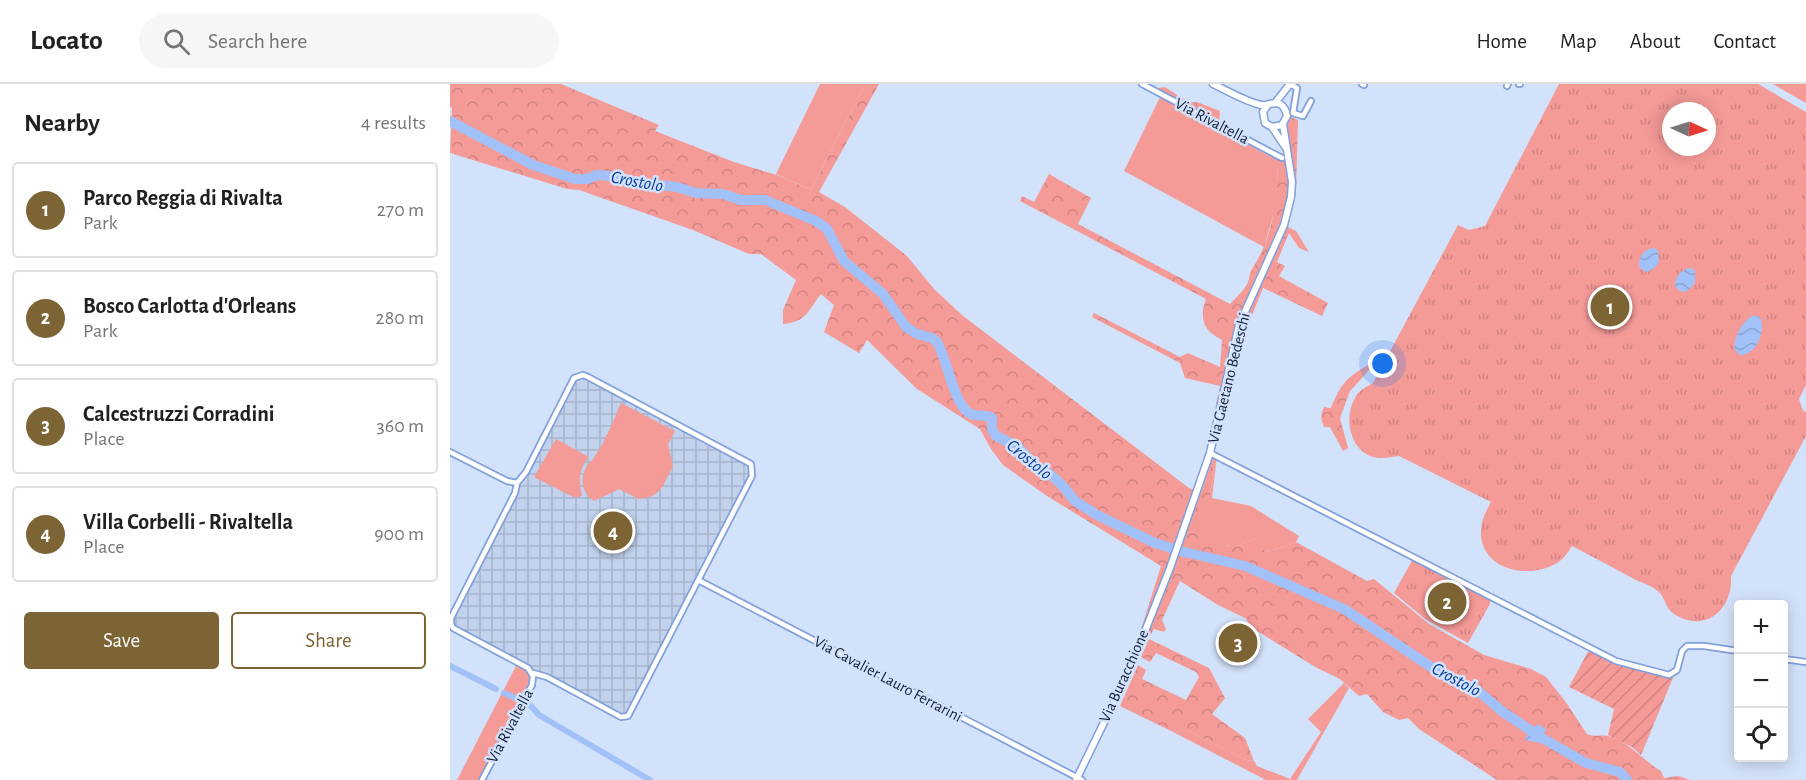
<!DOCTYPE html>
<meta charset="utf-8">
<style>
:root{--surface:#fff;--page:#f6f6f6;--text:#202124;--muted:#757577;--line:#e0e0e0;--accent:#7d6435}
body{margin:0;font-family:"Alegreya Sans",sans-serif;background:var(--page);color:var(--text)}
.controls{position:absolute;right:18px;bottom:18px;display:grid;overflow:hidden;border-radius:6px;box-shadow:0 3px 15px #0003}
.controls button{width:54px;height:54px;display:grid;place-items:center;padding:0;border:0;border-bottom:2px solid var(--line);background:var(--surface);color:var(--text);font:30px sans-serif}
.compass{position:absolute;left:1212px;top:18px;width:54px;height:54px;border-radius:50%;background:var(--surface);box-shadow:0 3px 15px #0003;rotate:94deg}
.you{position:absolute;left:933px;top:280px;width:21px;height:21px;margin:-15px;border:4px solid #fff;border-radius:50%;background:#1a73e8;box-shadow:0 0 0 9px #1a73e833}
.badge{display:grid;place-items:center;width:39px;height:39px;border-radius:50%;background:var(--accent);color:#fff;font-size:20px;font-weight:700}
.pin{position:absolute;translate:-50% -50%;border:3px solid #fff;box-shadow:0 2px 6px #0006}
.list{margin:0;padding:0;list-style:none}
h2{display:flex;justify-content:space-between;align-items:center;height:78px;margin:0;padding:0 24px;font-size:26px}
h2 small{font-size:20px;font-weight:400;color:var(--muted)}
.list li{display:grid;grid-template-columns:39px 1fr auto;gap:18px;align-items:center;box-sizing:border-box;height:96px;margin:0 12px 12px;padding:0 12px;border:2px solid var(--line);border-radius:6px}
.list b{display:block;font-size:22px;white-space:nowrap}
.list p{margin:0;font-size:20px;white-space:nowrap;color:var(--muted)}
.list em{font-size:20px;font-style:normal;color:var(--muted)}
.actions{display:flex;gap:12px;padding:18px 24px}
.actions a{flex:1;padding:14px 0;border:2px solid var(--accent);border-radius:6px;text-align:center;font-size:21px;color:var(--accent)}
.actions .main{background:var(--accent);color:#fff}
.icon{flex:none;width:33px;height:33px;fill:none;stroke:currentColor;stroke-width:2;stroke-linecap:round;stroke-linejoin:round}
.map{position:relative;flex:none;width:1356px;height:696px;overflow:hidden}
header{display:flex;align-items:center;gap:36px;box-sizing:border-box;height:84px;padding:0 30px;background:var(--surface);border-bottom:2px solid var(--line)}
header strong{font-size:28px}
nav{display:flex;gap:33px;margin-inline-start:auto;font-size:21px}
.search{width:420px;height:54px;background:var(--page);display:flex;align-items:center;gap:15px;box-sizing:border-box;padding:0 21px;border-radius:33px;color:var(--muted);font-size:22px}
main{display:flex}
aside{flex:1;background:var(--surface)}
.map>svg:first-child{display:block}
.industrial{fill:url(#industrial-grid)}
.grass{fill:#f49a97}
.forest{fill:url(#forest-crowns)}
.park{fill:url(#park-tufts);fill-rule:evenodd}
.garden{fill:url(#garden-furrows)}
.water{fill:url(#water-waves)}
.lines{fill:none;stroke-linecap:round;stroke-linejoin:round}
.canal{stroke:#a1c1f8;stroke-width:6}
.river{stroke:#a1c1f8;stroke-width:10}
.street-casing{stroke:#80a0dc;stroke-width:8}
.secondary-casing{stroke:#80a0dc;stroke-width:9}
.street{stroke:#fff;stroke-width:4.5}
.secondary{stroke:#fff;stroke-width:6}
.labels{text-anchor:middle;dominant-baseline:central;stroke-width:5;stroke-linejoin:round;paint-order:stroke}
.street-label{font-size:16px;fill:#121e35;stroke:#d3e2fb}
.water-label{font-size:18px;font-style:italic;fill:#033aa1;stroke:#d3e2fb}
</style>
<header>
<strong>Locato</strong>
<div class="search"><svg class="icon" aria-label="search" viewBox="0 0 24 24"><circle cx="10" cy="10" r="6"/><path d="M15 15l6 6"/></svg>Search here</div>
<nav><a>Home</a><a>Map</a><a>About</a><a>Contact</a></nav>
</header>
<main>
<aside>
<h2>Nearby<small>4 results</small></h2>
<ul class="list">
<li><span class="badge">1</span><div><b>Parco Reggia di Rivalta</b><p>Park</p></div><em>270 m</em></li>
<li><span class="badge">2</span><div><b>Bosco Carlotta d'Orleans</b><p>Park</p></div><em>280 m</em></li>
<li><span class="badge">3</span><div><b>Calcestruzzi Corradini</b><p>Place</p></div><em>360 m</em></li>
<li><span class="badge">4</span><div><b>Villa Corbelli - Rivaltella</b><p>Place</p></div><em>900 m</em></li>
</ul>
<div class="actions"><a class="main">Save</a><a>Share</a></div>
</aside>
<div class="map">
<svg width="1356" height="696" viewBox="0 0 1356 696">
<defs>
<pattern id="industrial-grid" width="8" height="8" patternUnits="userSpaceOnUse" patternTransform="scale(1.5)"><rect width="8" height="8" fill="#c2d2ed"/><path d="M0 4h8M4 0v8" fill="none" stroke="#a6b4cc"/></pattern>
<pattern id="forest-crowns" width="20" height="18" patternUnits="userSpaceOnUse" patternTransform="scale(1.5)"><rect width="20" height="18" fill="#f49a97"/><path d="M2 6a3 3 0 1 1 6 0M12 15a3 3 0 1 1 6 0" fill="none" stroke="#d08483"/></pattern>
<pattern id="park-tufts" width="24" height="20" patternUnits="userSpaceOnUse" patternTransform="scale(1.5)"><rect width="24" height="20" fill="#f49a97"/><path d="M3 7l-1-3M5 7V3M7 7l1-3M15 17l-1-3M17 17v-4M19 17l1-3" fill="none" stroke="#d08483"/></pattern>
<pattern id="garden-furrows" width="10" height="10" patternUnits="userSpaceOnUse" patternTransform="scale(1.5)"><rect width="10" height="10" fill="#f49a97"/><path d="M-1 1l2-2M0 10L10 0M9 11l2-2" fill="none" stroke="#d08483"/></pattern>
<pattern id="water-waves" width="16" height="10" patternUnits="userSpaceOnUse" patternTransform="scale(1.5)"><rect width="16" height="10" fill="#a1c1f8"/><path d="M0 5q4-4 8 0t8 0" fill="none" stroke="#8aa5d5"/></pattern>
</defs>
<rect width="100%" height="100%" fill="#d3e2fb"/>
<path class="industrial" d="M132,289L138,290L300,376L306,386L182,630L177,635H172L81,590L75,584L0,545V531L119,296L126,290Z"/>
<path class="grass" d="M370,0H415L361,106L326,90Z
M1323,0H1356V19Z
M711,11L831,79L828,81L826,122L814,163L674,87Z
M171,319L225,347L218,360L223,382C214,399 212,413 189,415L169,405L144,417C134,411 130,399 134,388C136,381 142,377 145,372C156,356 163,337 171,319Z
M106,355L139,373C129,386 128,395 132,411L130,413H123L84,393Z
M767,372L762,414L801,422L849,452L846,458L819,468L812,465L813,455C802,453 796,460 785,462C772,463 759,454 748,448L760,411Z
M67,580L79,587L83,597L32,696H7Z
M894,599L899,604L847,696H816L723,648L736,646L796,676L804,677L807,682L840,695L871,648L858,635Z"/>
<path class="forest" d="M0,0H111L209,41L205,47L284,78L330,92L361,106L415,0H429L369,108L395,123L457,172L484,205L512,231L739,404L751,408L763,374L767,372L760,411L749,448C760,454 772,463 785,462C796,460 803,453 814,454L812,465L819,468L846,458L917,497L924,495L979,540L1034,571L1081,585L1096,593L1115,617L1137,650C1146,654 1154,649 1164,654C1183,662 1194,677 1211,687L1214,694L1228,692L1240,696H1047L969,645L958,634L949,636L933,628L917,610L909,612L890,595L867,584L804,545L795,534L768,521L730,497L712,536L716,545L714,548L704,545L701,550L692,555L693,539L711,482L597,412L553,381L541,365L530,345L467,305L417,256L409,269L374,248L384,221L371,210C358,226 357,238 333,240V226L346,196L311,170H299L243,146L129,106L117,105L0,69L2,24L0,23Z
M715,3L739,19L747,18L770,27L769,41L833,73V50L841,33L848,36L846,107L838,143L846,147L859,168L849,164L839,149L827,178L835,182L829,192L878,219L872,232L813,204L791,259L779,315V322L766,320L770,302L735,294L730,279L642,233L644,229L730,273L738,269L770,283L772,256C753,247 749,234 756,215L570,117L572,112L584,118L599,90L641,114L628,140L780,220C785,214 795,206 798,198C800,194 799,189 802,185C824,151 826,120 828,80L831,79L702,5Z
M920,280L923,282L900,307L890,334L898,364L893,367L880,343H874C871,335 870,331 874,323L881,324C891,299 897,293 920,280Z
M699,555L759,584L775,614L762,630L795,654L804,677L796,676L736,646L723,648L670,622L688,581L696,586L692,595L736,616L749,593L746,588L706,569L700,578L691,573Z"/>
<path class="park" d="M1109,0H1308L1356,28V301L1349,315L1353,327L1356,328V352L1281,492C1283,525 1256,550 1224,530C1215,524 1215,513 1209,508C1203,502 1192,499 1184,495C1164,484 1143,473 1122,462C1118,468 1114,475 1107,479C1075,498 1023,483 1032,439C1033,432 1038,424 1041,418L949,372C940,373 930,376 920,372C899,363 894,332 905,314C909,306 916,303 923,299L1008,141L1019,146L1035,142ZM1221,27H1257V63H1221Z
M963,475L1040,514V520L1018,559L975,535L944,509Z"/>
<path class="garden" d="M1140,564L1166,577L1219,591L1225,589L1191,671L1182,663L1158,651L1164,625L1119,603Z"/>
<path class="water" d="M1203,164L1208,166L1209,178C1204,186 1195,193 1189,182C1189,172 1193,166 1203,164Z
M1240,184L1245,186V198C1241,206 1232,213 1225,202C1226,192 1230,186 1240,184Z
M1302,232H1308L1311,235C1315,249 1306,272 1289,271L1284,264C1285,251 1291,239 1302,232Z
M1088,640L1096,645L1090,659L1075,656L1078,649L1075,643L1081,641L1086,643Z"/>
<g class="lines">
<path class="canal" d="M0,582L46,605
M54,609L65,614
M75,619L81,622L89,631L200,696"/>
<path class="river" d="M0,37L83,81L125,95H137L147,91L160,92L191,99L227,103L246,109L273,110L291,116H315L366,137L377,145L394,177L433,210L456,243L467,250L482,254L487,258C497,275 503,318 519,329C527,334 535,329 542,334V345L545,351L569,364L584,380L601,391L612,401L625,417L647,431L705,459L734,468L795,482L894,525L993,591L1027,606L1053,628L1092,654L1136,679L1170,688L1177,696"/>
<defs>
<path id="street" d="M692,0L832,74
M840,0L847,4L843,29L853,32L861,17
M912,0L914,1
M1069,0H1070
M1057,2L1058,0
M0,368L57,397L67,399
M760,369L1166,577L1219,591L1227,586L1232,567L1237,562H1254L1288,567
M250,497L632,696
M1334,575L1356,578
M32,696L82,601L83,592L78,584L3,544L1,540V534L65,409L67,399L76,388L124,294L133,291L138,293L301,380L302,392L178,632L171,633L97,593L83,589"/>
<path id="secondary" d="M763,0C778,7 794,17 811,21C818,22 823,17 830,20C835,23 836,27 837,32L832,41L822,43L815,39L813,28L817,22
M825,19L840,0
M822,43L836,64
M626,696L680,585L720,484L760,369L789,241L834,141L841,113L842,98L833,40"/>
</defs>
<use href="#street" class="street-casing"/>
<use href="#secondary" class="secondary-casing"/>
<use href="#street" class="street"/>
<use href="#secondary" class="secondary"/>
</g>
<g class="labels">
<g class="street-label">
<text transform="translate(762 37) rotate(28)">Via Rivaltella</text>
<text transform="translate(779 294) rotate(-76)">Via Gaetano Bedeschi</text>
<text transform="translate(674 592) rotate(-66)">Via Buracchione</text>
<text transform="translate(438 595) rotate(28)">Via Cavalier Lauro Ferrarini</text>
<text transform="translate(60 642) rotate(-62)">Via Rivaltella</text>
</g>
<g class="water-label">
<text transform="translate(187 98) rotate(10)">Crostolo</text>
<text transform="translate(579 376) rotate(39)">Crostolo</text>
<text transform="translate(1006 596) rotate(28)">Crostolo</text>
</g>
</g>
</svg>
<div class="controls">
<button>+</button>
<button>−</button>
<button><svg class="icon" aria-label="locate" viewBox="0 0 24 24"><circle cx="12" cy="12" r="6"/><path d="M12 2v4M12 18v4M2 12h4M18 12h4"/></svg></button>
</div>
<svg class="compass" viewBox="-18 -18 36 36"><path d="M0-13l5 13h-10z" fill="#e53935"/><path d="M0 13l5-13h-10z" fill="#757577"/></svg>
<div class="you"></div>
<div class="pin badge" style="left:1160px;top:223px">1</div>
<div class="pin badge" style="left:997px;top:518px">2</div>
<div class="pin badge" style="left:788px;top:559px">3</div>
<div class="pin badge" style="left:163px;top:447px">4</div>
</div>
</main>
